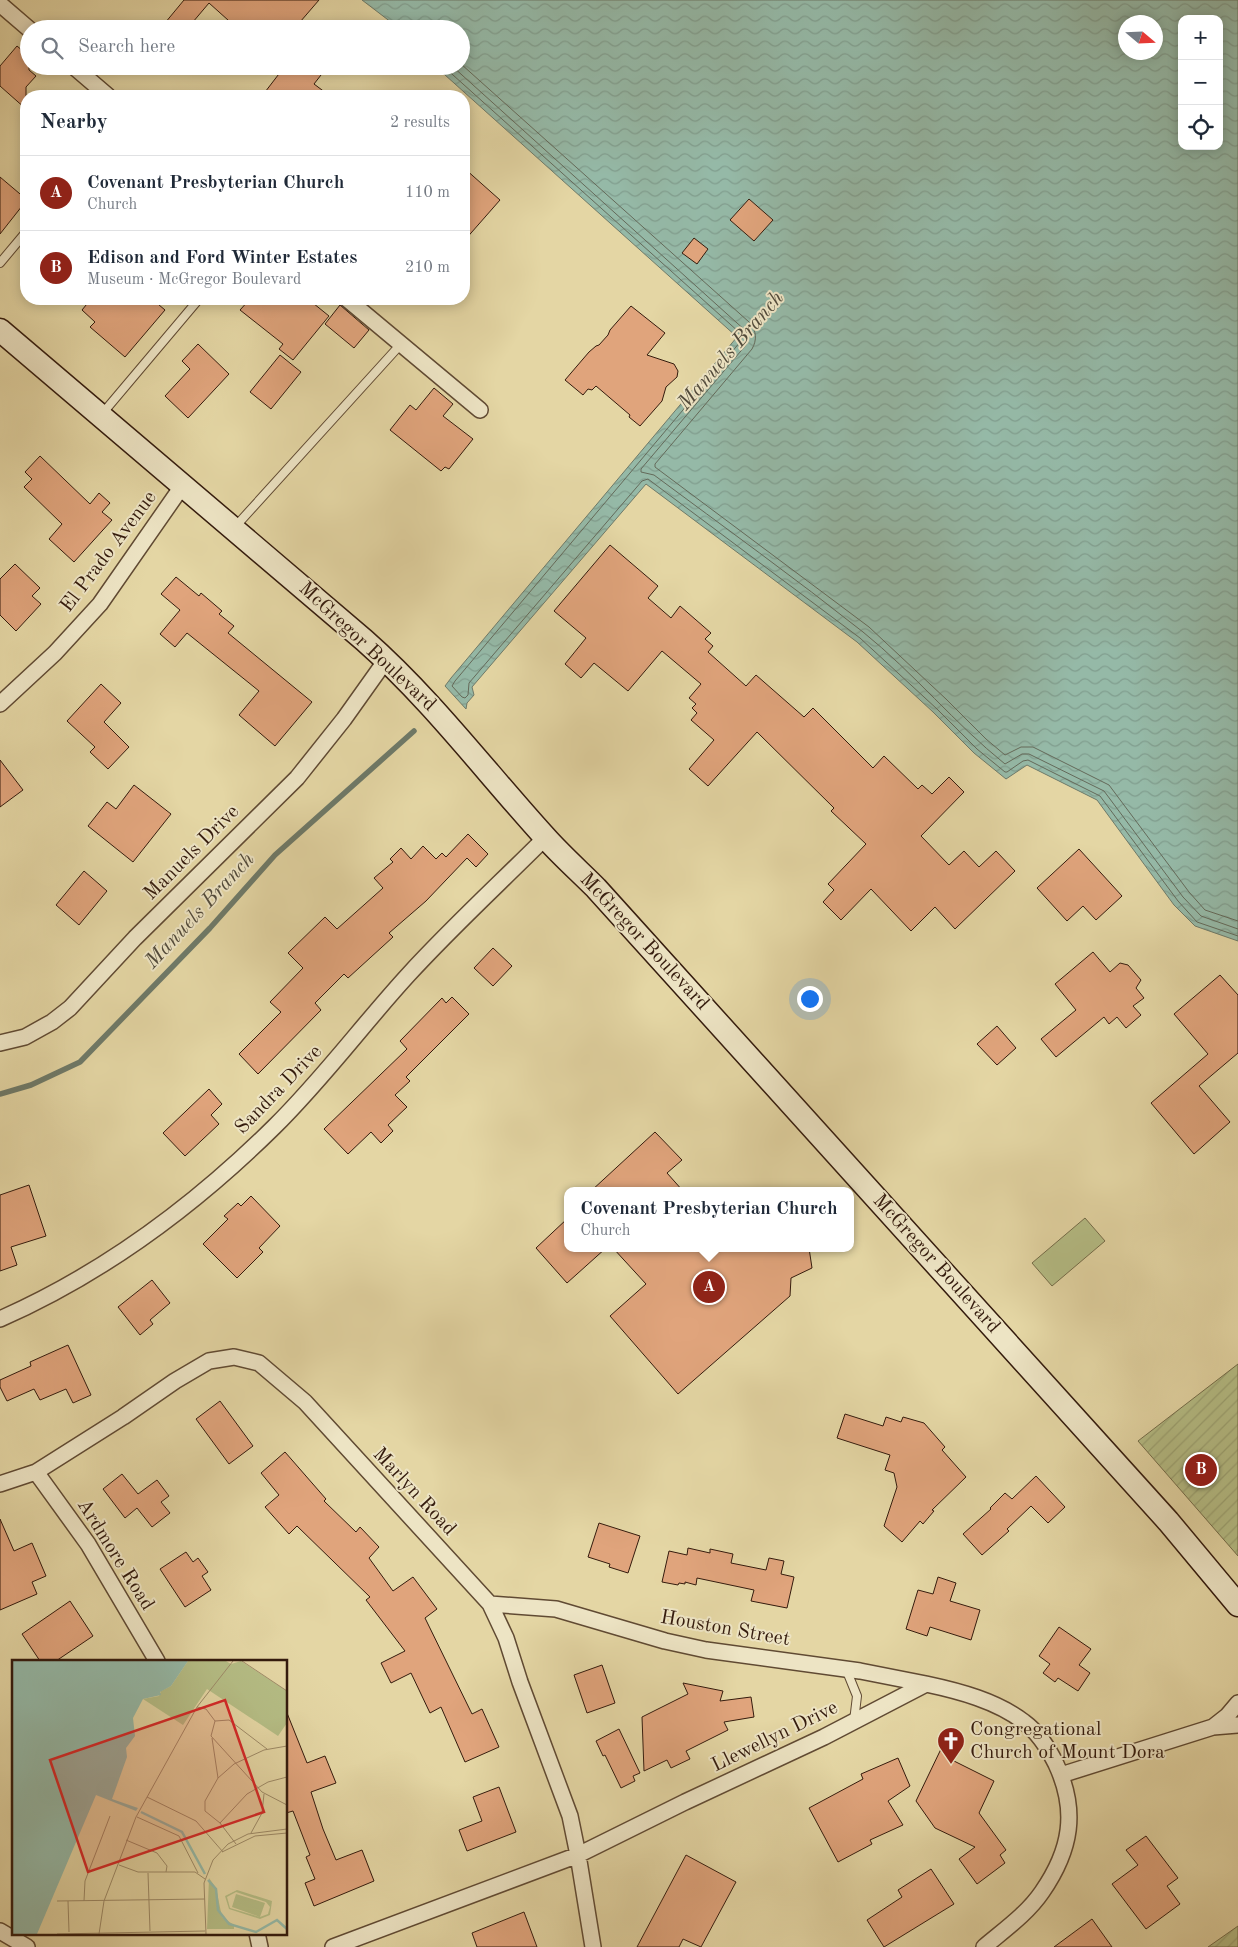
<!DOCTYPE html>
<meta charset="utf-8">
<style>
:root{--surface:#fff;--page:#f2f2f3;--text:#1f2937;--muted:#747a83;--line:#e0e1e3;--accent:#8f2418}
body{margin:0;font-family:"Old Standard TT",serif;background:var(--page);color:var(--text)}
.controls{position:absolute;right:15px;top:15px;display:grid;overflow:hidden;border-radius:10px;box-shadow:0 2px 12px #0003}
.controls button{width:45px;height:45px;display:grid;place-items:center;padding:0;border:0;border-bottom:1px solid var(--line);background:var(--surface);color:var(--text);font:25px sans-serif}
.compass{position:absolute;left:1118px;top:15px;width:45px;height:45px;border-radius:50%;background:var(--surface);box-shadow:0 2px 12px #0003;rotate:109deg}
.you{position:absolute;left:809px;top:998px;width:18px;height:18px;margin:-12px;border:4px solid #fff;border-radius:50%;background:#1a73e8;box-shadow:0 0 0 8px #1a73e833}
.badge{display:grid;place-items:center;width:32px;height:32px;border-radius:50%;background:var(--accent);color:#fff;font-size:16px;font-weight:700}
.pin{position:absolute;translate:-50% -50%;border:2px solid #fff;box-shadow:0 1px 5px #0006}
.popup{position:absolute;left:564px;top:1187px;width:290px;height:65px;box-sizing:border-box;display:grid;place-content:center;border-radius:10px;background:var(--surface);filter:drop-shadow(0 1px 4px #0005);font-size:16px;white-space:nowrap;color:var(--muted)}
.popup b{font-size:19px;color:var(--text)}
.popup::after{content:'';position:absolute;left:50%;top:100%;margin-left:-10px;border:10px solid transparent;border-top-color:var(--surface)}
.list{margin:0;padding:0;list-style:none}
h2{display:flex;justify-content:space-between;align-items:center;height:65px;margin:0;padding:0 20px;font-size:21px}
h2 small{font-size:16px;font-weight:400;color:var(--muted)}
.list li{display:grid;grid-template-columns:32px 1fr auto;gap:15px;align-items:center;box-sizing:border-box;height:75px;padding:0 20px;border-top:1px solid var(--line)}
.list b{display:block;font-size:19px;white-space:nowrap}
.list p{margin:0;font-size:16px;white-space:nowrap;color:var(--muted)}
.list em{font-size:16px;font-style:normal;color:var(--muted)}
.icon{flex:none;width:28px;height:28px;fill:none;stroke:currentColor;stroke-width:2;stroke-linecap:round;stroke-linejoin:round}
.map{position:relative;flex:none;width:1238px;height:1947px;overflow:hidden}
.search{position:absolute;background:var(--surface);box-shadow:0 2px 12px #0003;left:20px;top:20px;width:450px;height:55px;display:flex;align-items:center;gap:12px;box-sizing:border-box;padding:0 18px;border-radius:28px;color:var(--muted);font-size:19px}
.panel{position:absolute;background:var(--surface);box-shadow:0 2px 12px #0003;left:20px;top:90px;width:450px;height:215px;border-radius:20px}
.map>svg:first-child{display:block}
.garden{fill:url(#garden-furrows);stroke:#746c49}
.pitch{fill:#b5bd85;stroke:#746c49}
.water{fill:url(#water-waves);stroke:#6e7a69;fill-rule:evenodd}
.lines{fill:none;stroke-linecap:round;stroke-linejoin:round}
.shore{stroke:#646a5a;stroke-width:1}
.stream{stroke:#6e7a69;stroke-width:5.5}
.building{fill:#e0a47c;stroke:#341b0d}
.lane-casing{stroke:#604a33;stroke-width:10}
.street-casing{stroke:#604a33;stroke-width:18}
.secondary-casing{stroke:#341b0d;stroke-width:25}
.lane{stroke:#ede4c4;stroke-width:8}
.street{stroke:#ede4c4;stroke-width:15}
.secondary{stroke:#ede4c4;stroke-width:22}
.labels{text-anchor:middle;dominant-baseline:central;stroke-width:4;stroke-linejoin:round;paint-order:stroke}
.street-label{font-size:20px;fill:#341b0d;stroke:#ede4c4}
.poi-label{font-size:20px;fill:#341b0d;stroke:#ede4c4;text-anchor:start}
.water-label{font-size:21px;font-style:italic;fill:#514a3b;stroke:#ede4c4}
.inset-river{fill:none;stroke:#95b9a7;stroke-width:2.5}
.inset-road{fill:none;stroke:#9e8b68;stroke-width:1}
.view{fill:#d62828;fill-opacity:0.15;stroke:#d62828;stroke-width:2.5}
.inset-edge{fill:none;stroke:#341b0d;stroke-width:2.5}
</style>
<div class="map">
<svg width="1238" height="1947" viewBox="0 0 1238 1947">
<defs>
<pattern id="garden-furrows" width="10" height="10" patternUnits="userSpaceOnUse" patternTransform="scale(1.25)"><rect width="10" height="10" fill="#b5bd85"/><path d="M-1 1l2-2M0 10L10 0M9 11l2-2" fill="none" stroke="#9ca272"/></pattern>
<pattern id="water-waves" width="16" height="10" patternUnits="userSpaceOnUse" patternTransform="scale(1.25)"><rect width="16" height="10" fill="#95b9a7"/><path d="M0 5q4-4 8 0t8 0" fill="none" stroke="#819e8f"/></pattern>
</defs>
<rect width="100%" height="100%" fill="#e4d6a4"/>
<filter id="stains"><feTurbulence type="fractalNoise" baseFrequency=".004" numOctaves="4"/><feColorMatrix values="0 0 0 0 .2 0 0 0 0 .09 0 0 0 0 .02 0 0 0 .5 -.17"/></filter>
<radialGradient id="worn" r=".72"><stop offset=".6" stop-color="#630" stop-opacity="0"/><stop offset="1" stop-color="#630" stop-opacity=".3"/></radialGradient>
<path class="garden" d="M1238,1364V1556L1138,1441Z
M1238,1926V1947H1208Z"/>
<path class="pitch" d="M1085,1218L1105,1241L1052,1286L1032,1263Z"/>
<path class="water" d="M362,0H1238V941L1195,926L1174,905L1097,800L1027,765L1006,779L974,753L933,712L857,642L646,484L472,687L474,695L467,703L466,709L445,686L451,678L737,337L435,66H461V29H400ZM1182,19H1219V146H1182ZM1126,22H1156V52H1126Z"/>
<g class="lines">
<path class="shore" d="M461,64L749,322C757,331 757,340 752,349L655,464V467L869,627L946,699L986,739L1005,755L1021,747H1033L1109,785L1189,892L1205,910L1238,921
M443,66L740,333L742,337L741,341L455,681L452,686L462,697L465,698L468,695L469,683L642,481L648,479L860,638L937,709L977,749L1005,772H1007L1023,761L1028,760L1100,796L1178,901L1197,922L1238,936
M452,66L747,332L748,339L746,345L641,469V472L654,475C724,527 795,578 863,632C914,673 955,724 1005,764L1022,754H1029L1104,791L1183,897L1201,916L1238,929"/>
<path class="stream" d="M0,1094L31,1085L80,1062L210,928L275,855L414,731"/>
</g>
<path class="building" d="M184,0H319L294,29H238L209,3L187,29H160Z
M17,46L29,56V70L36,76L26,87V109L0,86V66Z
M285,66H328L314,84L330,96H262Z
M464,168L500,200L464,241Z
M0,177L26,199V201L0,234Z
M749,199L773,220L754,241L730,220Z
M694,238L708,249L697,264L682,253Z
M91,299H152L165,310L125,357L90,327L95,322L82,310Z
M250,299H308L329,316L293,360L279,349L283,344L240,310Z
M340,305L369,330L354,348L325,324Z
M631,306L665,333L647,355L674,364L678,371L677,377L666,387L662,401L640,426L629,417L630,415L596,386L592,390L588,389L583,395L565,380L589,352L596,346L599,345L608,335L610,330Z
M198,344L229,374L188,418L165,396L190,369L182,361Z
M280,355L301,372L271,409L250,392Z
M434,388L453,404L443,416L473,439L449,469L445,467L441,471L390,430L410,405L416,410Z
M40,456L90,504L99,493L110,503L102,512L112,520L74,562L49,539L62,524L24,487L32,479L25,472Z
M610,545L658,586L648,598L671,618L680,606L711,633L705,639L713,646L708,652L746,686L756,675L804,717L813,708L873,768L884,756L918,789L922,785L932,794L949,777L964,792L921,836L949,865L964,851L979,867L996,851L1015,871L955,929L935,907L911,931L871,889L841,920L823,902L834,890L828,884L866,844L831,811L834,808L757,732L708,786L689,769L714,740L691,720L697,713L692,708L696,704L689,698L701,684L662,651L628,691L594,663L581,678L565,664L586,638L554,611Z
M15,564L40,588L32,596L41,604L16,631L0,615V579Z
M176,577L199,596L201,593L222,611L219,614L234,626L228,633L312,702L275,746L239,715L259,691L187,633L175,647L160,634L180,610L161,594Z
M101,684L121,703L104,722L129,747L108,769L90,752L95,747L67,721Z
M0,760L23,790L0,807Z
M134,785L171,814L133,862L88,826L107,802L116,809Z
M468,834L488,854L476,867L467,858L426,901L389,933L393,937L348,978L344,974L315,1003L321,1010L258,1074L239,1054L281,1012L270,1002L303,968L288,953L325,917L337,929L383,888L374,878L393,862L390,859L401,848L411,859L423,846L436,859L442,853L446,857Z
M1079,849L1122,896L1096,920L1083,906L1067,921L1037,888Z
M84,871L107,891L79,925L56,905Z
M493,948L512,966L493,986L474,968Z
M1093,952L1110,972L1120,963L1128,965L1141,980L1136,988L1144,998L1133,1006L1141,1015L1126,1028L1117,1017L1109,1024L1104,1017L1056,1057L1041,1039L1076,1010L1055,984Z
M1220,975L1238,995V1053L1199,1086L1230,1122L1194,1154L1151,1103L1208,1054L1174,1014Z
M452,997L469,1014L406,1077L410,1081L395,1095L407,1107L388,1125L393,1131L381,1143L371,1132L348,1154L324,1129L407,1049L400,1041L442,998L446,1003Z
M997,1026L1016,1048L997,1065L977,1044Z
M209,1089L222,1104L211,1115L219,1124L185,1156L163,1133Z
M655,1132L682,1160L667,1173L683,1191H591Z
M29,1185L46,1236L11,1247L17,1265L0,1271V1195Z
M251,1196L280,1226L259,1248L263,1252L237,1278L203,1244L228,1219L224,1216L238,1203L241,1206Z
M568,1218V1248H606L567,1283L536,1248Z
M613,1248H809L812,1268L791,1278L790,1296L678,1394L610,1316L646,1284Z
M152,1280L170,1303L150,1320L153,1324L140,1335L118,1307Z
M68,1345L91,1395L73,1403L66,1389L40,1400L34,1389L7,1401L0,1387V1380L31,1366L30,1362Z
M220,1401L253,1446L229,1464L196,1419Z
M845,1414L883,1426L886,1417L901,1422L903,1417L924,1423L945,1447L942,1450L966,1477L932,1510L934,1511L923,1524L920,1521L902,1542L884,1526L897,1487L894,1473L885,1470L890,1455L837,1438Z
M285,1452L326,1499L324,1501L356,1532L360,1527L379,1547L369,1558L393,1591L413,1577L437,1609L425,1618L472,1714L482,1709L499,1747L465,1762L441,1707L430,1713L411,1673L391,1683L381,1663L405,1651L366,1600L370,1597L297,1526L289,1534L265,1507L279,1495L261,1473Z
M122,1474L138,1494L157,1480L169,1496L161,1502L170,1513L152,1527L137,1508L125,1518L103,1489Z
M1036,1476L1065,1507L1048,1523L1031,1506L1007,1529L1009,1531L982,1555L963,1534L991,1509L990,1508L1005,1493L1012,1499Z
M0,1519L14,1551L32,1543L46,1576L32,1582L37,1594L0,1610Z
M599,1523L640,1536L628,1573L609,1567L610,1564L588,1557Z
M688,1548L710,1553V1549L733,1554L731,1563L766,1570L769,1558L784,1561L781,1574L794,1577L787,1608L751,1601L754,1590L697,1578L696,1585L685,1582V1584L679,1583L678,1585L662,1582L669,1551L687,1555Z
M186,1552L193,1562L198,1558L208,1572L202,1576L211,1590L185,1607L160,1569Z
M938,1577L956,1583L950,1601L980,1610L971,1640L930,1627L927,1636L906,1629L918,1590L933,1594Z
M70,1601L93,1636L56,1661H40L22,1634Z
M1059,1627L1091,1649L1079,1665L1090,1673L1078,1691L1058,1678L1055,1682L1043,1673L1050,1664L1039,1656Z
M602,1665L615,1703L587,1713L574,1675Z
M683,1683L723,1691L720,1701L751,1697L754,1717L724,1722L728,1730L686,1751L690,1759L671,1768L667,1760L644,1771L642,1717L688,1694Z
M287,1713L307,1763L325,1756L336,1783L311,1792L323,1829L336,1860L362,1850L374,1881L314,1906L305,1883L315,1879L306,1857L310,1855L293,1811L286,1813Z
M619,1729L640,1773L633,1776L635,1781L621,1788L605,1755L603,1756L596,1741Z
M941,1749L954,1756L952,1760L994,1781L979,1813L1006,1850L1000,1855L1005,1863L977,1884L959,1859L975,1847L935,1828L916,1801Z
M898,1758L910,1786L888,1801L903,1825L870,1840L872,1844L838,1862L809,1808L863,1779L861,1774Z
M499,1787L516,1832L467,1851L459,1830L482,1821L473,1797Z
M1146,1836L1178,1878L1167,1886L1180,1904L1146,1929L1112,1884L1138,1865L1126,1850Z
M686,1855L736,1882L701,1947L683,1939L679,1947H637Z
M931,1869L954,1904L884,1947L867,1920L902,1897L898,1890Z
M524,1912L537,1947H477L472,1933Z
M1092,1919L1112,1947H1054Z"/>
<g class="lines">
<defs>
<path id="lane" d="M0,263L26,232
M102,414L199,299
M235,527L401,344
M846,1669L857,1696L854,1721"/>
<path id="street" d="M0,4L29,29
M73,66L108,96
M347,299L480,410
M0,704L55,653L100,604L183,485
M0,1043L25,1037L52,1022L70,1008L135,938L297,778L344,719L386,660
M0,1319C102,1274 194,1206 274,1127C323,1079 363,1024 409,974C452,927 500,883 545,838
M36,1472L88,1544L157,1661
M0,1484L36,1472L123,1417L175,1381L209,1361L234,1357L259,1363L305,1402L490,1604L506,1638L520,1682L570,1816L578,1855L593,1947
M490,1604L556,1609L665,1641L706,1650L860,1671L926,1684
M1213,1727L1238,1725
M1061,1775L1213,1727L1227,1716L1238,1703
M0,1931L27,1947
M257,1933L260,1947
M333,1947L578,1855L685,1802L824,1737L926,1684C959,1691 997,1701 1024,1722C1039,1733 1048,1748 1056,1764C1078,1811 1071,1850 1042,1892C1027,1914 1004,1930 984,1947"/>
<path id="secondary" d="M0,330L364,640C431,699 485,771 545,837C561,855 579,871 596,888L1168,1521L1238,1605"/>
</defs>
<use href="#lane" class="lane-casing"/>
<use href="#street" class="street-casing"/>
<use href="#secondary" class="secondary-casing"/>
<use href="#lane" class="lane"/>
<use href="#street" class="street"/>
<use href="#secondary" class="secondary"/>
</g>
<defs>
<symbol id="church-pin" viewBox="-11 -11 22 30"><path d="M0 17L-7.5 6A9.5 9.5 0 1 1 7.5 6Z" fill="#8f2418" stroke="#ede4c4"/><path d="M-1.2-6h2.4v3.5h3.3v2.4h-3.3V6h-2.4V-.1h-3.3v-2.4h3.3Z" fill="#fff"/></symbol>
</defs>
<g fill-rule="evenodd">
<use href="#church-pin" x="935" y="1725" width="32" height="43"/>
</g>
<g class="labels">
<g class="street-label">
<text transform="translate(109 552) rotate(-53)">El Prado Avenue</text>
<text transform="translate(367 647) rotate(43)">McGregor Boulevard</text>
<text transform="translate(192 853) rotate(-45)">Manuels Drive</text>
<text transform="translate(644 942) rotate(47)">McGregor Boulevard</text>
<text transform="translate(279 1090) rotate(-46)">Sandra Drive</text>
<text transform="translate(936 1264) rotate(48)">McGregor Boulevard</text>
<text transform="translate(414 1492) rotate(47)">Marlyn Road</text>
<text transform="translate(115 1555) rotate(58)">Ardmore Road</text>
<text transform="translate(725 1629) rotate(10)">Houston Street</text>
<text transform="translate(775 1737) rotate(-26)">Llewellyn Drive</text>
</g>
<g class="poi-label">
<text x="970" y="1730">Congregational<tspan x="970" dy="23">Church of Mount Dora</tspan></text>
</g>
<g class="water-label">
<text transform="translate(731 351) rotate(-49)">Manuels Branch</text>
<text transform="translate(200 911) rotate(-47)">Manuels Branch</text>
</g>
</g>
<g transform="translate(12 1660)">
<rect width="275" height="275" fill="#e4d6a4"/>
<path d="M197,218L204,228L210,257L222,265V269H195Z" fill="#b5bd85"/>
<path d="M176,1H214L219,4L229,1L275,31V63L266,76L195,29L171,65L131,39L147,36L149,31L159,26Z" fill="#b5bd85"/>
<path d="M225,230L260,241L258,255L248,259L217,249L213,236ZM224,232L254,242L258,247L256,254L248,257L218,248L215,237ZM224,234L253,243L248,257L220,247Z" fill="#b5bd85" fill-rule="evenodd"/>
<path d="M0,1H176L159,26L148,32L149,35L131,39L121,58L123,76L114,88L115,97L100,139L126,148L124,151L84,135L25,274H0Z" fill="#95b9a7"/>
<path class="inset-river" d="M129,152L170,172L193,214M196,220L204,229L206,250L217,264L244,272L265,260L275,269"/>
<path class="inset-road" d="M230,1L275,31M185,47L194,49L203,61M203,61L199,76L250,132L275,145M203,61L217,60L255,89M200,78L206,118M135,137L184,161L211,192M125,157L167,176L186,213M208,163L235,134L256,122L275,117M239,173L250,153L252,134M114,180L145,193L155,206L154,212M224,184L208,163L193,151V141L206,118L222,104L252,90L275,86M210,192L243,176L275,173M107,205L126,212H183L193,219M136,213L138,271M45,241L193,239M56,241L57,272M72,241L73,221L98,156M45,274L193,271M87,274L92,241L124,157L185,47L221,1M194,274L192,223L201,200L216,184L236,174L275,169"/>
<path class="view" d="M213,40L252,152L76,212L38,100Z"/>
<rect width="275" height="275" class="inset-edge"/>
</g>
<rect width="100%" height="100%" filter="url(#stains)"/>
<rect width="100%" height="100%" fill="url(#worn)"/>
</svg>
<div class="controls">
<button>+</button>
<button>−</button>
<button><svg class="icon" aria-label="locate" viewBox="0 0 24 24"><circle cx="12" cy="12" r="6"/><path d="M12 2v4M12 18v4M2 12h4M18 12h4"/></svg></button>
</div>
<svg class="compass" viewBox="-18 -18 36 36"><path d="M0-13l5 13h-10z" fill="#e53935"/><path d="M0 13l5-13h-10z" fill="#747a83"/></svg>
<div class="you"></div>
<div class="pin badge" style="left:709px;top:1287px">A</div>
<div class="popup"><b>Covenant Presbyterian Church</b>Church</div>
<div class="pin badge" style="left:1201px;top:1470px">B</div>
<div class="search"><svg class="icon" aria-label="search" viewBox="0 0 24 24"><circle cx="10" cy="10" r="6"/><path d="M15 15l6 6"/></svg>Search here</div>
<section class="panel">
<h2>Nearby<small>2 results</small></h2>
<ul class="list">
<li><span class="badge">A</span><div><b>Covenant Presbyterian Church</b><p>Church</p></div><em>110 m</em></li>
<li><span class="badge">B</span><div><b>Edison and Ford Winter Estates</b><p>Museum · McGregor Boulevard</p></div><em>210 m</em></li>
</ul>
</section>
</div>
